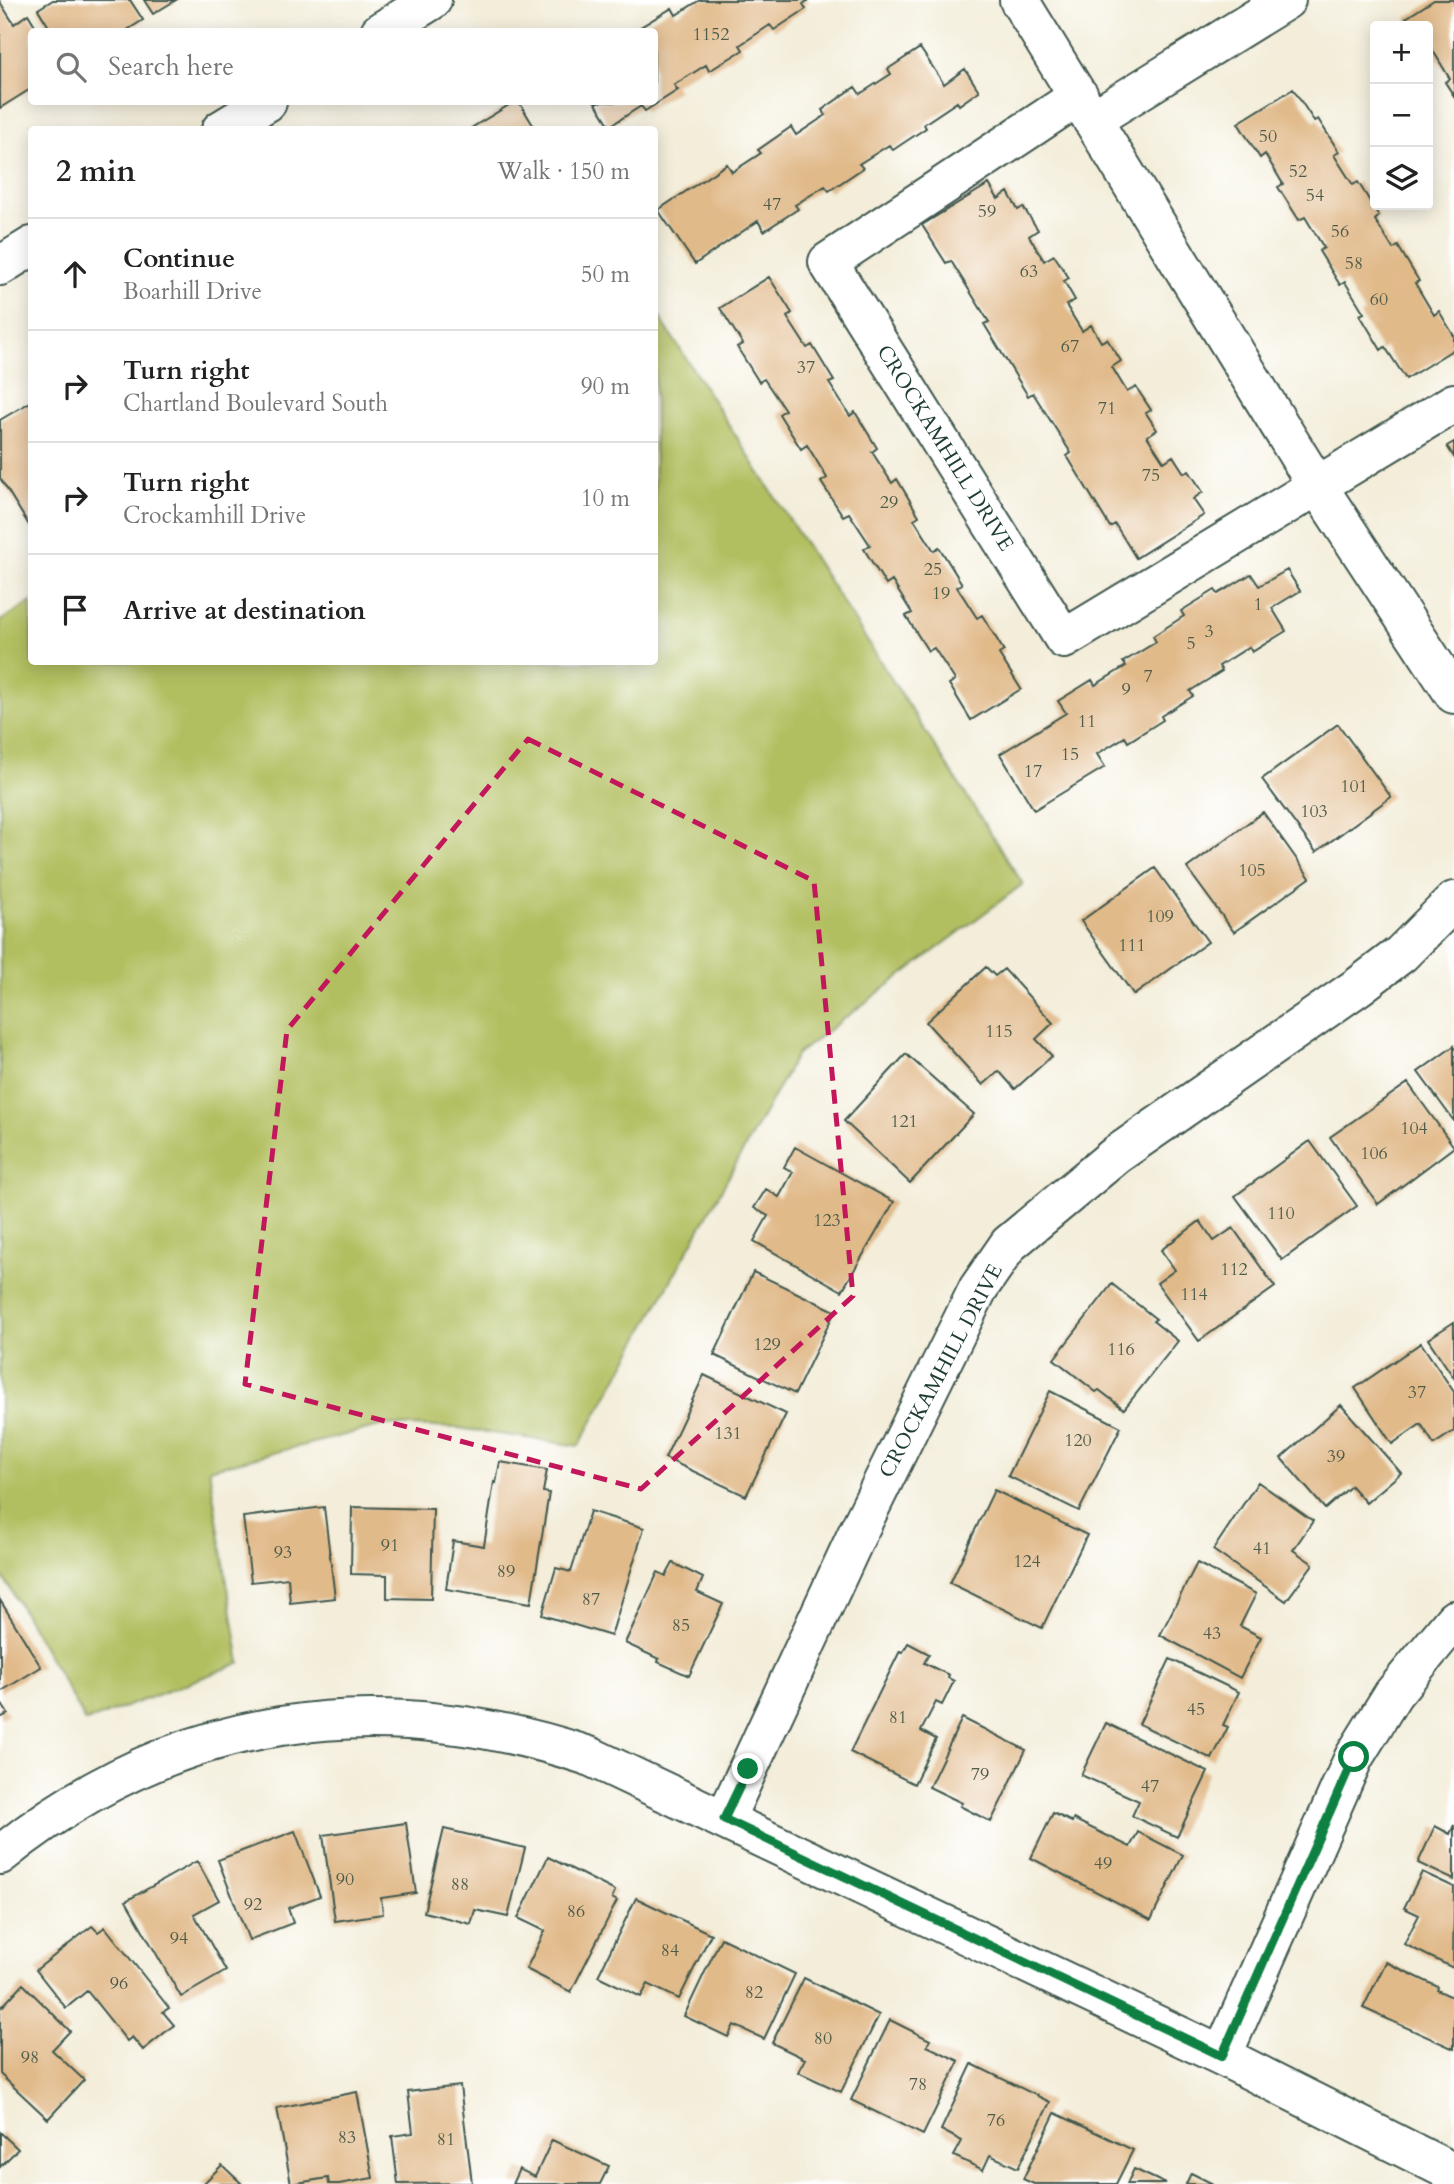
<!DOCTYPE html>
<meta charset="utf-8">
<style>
:root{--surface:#fff;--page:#f6f6f6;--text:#222;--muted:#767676;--line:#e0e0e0}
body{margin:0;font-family:Cardo,serif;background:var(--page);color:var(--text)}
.controls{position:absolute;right:21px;top:21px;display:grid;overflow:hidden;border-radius:7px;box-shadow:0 4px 18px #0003}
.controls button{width:63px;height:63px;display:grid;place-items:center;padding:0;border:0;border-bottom:2px solid var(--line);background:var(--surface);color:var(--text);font:35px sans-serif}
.stop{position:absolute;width:21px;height:21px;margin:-16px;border:5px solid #0b8043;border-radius:50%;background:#fff}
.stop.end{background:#0b8043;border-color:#fff;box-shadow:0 2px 7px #0008}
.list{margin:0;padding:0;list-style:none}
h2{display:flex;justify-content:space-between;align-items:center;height:91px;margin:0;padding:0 28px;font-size:30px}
h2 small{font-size:23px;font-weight:400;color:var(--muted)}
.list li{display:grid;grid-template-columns:46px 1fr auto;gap:21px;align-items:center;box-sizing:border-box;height:112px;padding:0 28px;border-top:2px solid var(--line)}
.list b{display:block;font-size:26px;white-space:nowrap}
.list p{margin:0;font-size:23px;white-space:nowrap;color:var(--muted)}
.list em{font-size:23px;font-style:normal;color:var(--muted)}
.icon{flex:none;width:38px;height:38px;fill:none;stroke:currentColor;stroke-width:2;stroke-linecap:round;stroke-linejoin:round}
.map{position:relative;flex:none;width:1454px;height:2184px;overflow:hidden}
.search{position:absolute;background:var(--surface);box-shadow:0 4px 18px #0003;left:28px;top:28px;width:630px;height:77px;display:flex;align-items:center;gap:18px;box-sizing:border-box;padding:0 24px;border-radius:7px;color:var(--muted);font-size:26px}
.panel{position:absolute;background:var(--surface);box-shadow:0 4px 18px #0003;left:28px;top:126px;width:630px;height:539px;border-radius:7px}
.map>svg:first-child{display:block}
.green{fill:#b2bf61;stroke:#687e4a;stroke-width:2}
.building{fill:#e1ba8a}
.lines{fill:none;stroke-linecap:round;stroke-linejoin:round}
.minor-casing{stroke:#3f574d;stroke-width:42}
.minor{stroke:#fff;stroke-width:38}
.route{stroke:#0b8043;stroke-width:9}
.marked{fill:none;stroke:#c2185b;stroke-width:5;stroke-dasharray:14 9;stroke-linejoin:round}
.labels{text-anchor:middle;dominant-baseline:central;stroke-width:5;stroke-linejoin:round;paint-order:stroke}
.number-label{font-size:18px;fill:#505c4a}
.street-label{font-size:21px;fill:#1f3d34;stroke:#fff}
</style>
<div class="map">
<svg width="1454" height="2184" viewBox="0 0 1454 2184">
<rect width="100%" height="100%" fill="#fff"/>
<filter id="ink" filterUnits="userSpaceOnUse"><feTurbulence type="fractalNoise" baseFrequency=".0143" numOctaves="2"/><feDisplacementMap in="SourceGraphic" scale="14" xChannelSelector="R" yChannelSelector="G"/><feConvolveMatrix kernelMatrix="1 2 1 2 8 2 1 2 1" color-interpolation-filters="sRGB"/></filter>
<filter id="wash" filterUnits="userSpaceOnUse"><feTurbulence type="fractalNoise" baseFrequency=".00686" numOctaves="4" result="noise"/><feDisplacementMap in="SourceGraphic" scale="28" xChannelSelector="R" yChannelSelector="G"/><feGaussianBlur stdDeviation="1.57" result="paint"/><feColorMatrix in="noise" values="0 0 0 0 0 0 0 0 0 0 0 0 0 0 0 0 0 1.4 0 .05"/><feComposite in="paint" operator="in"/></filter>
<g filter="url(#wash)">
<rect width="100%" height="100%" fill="#f3edd9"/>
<path class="green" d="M655,310L1023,884L797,1054L579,1446L458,1428L384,1425L209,1469L240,1663L86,1722L0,1571V621L31,602L32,662H654Z"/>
<g id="blocks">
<path class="building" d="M53,0H130L143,20L124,32H52L38,9Z
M144,0H176L153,14Z
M700,0H809L803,4L806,9L774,30L770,25L740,45L743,50L709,71L706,65L674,85L678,90L645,111L641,106L610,126L595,102H654V32H641L639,28L672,8L676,15Z
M1434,0H1454V96L1445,82L1450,79L1432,49L1428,52V26H1411L1406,18Z
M0,2L14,24L28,14L39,32H32V88L0,108Z
M920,48L944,84L965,69L979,91L959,105L957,102L924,124L926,128L893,150L889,145L859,164L863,168L829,191L825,186L795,205L798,209L764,231L758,221L695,264L658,210L727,164L732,172L761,153L758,150L791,127L796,135L826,115L822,110L855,87L860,94L891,74L888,69Z
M1293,89L1314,121L1318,119L1339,152L1334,155L1353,185L1358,182L1379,216L1375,220L1393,249L1398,246L1419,281L1415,283L1434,315L1439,311L1454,336V349L1406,379L1385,347L1381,350L1360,315L1364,313L1345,282L1340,285L1319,251L1324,248L1305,217L1299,220L1278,187L1283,184L1265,154L1260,158L1238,123Z
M514,102H519L536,130H468Z
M989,184L998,199L1008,192L1018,210L1023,207L1038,230L1029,236L1044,261L1054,255L1069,278L1064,281L1075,300L1066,305L1082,331L1091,325L1101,342L1107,339L1121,361L1112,367L1127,392L1136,387L1151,410L1146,413L1157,430L1147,436L1164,462L1173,456L1184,473L1189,471L1203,492L1193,499L1204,515L1136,558L1115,524L1110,527L1067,456L1071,453L1033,393L1028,396L984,324L989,322L951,261L946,263L922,225Z
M769,277L792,313L787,317L807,348L812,345L834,381L829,383L850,416L855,412L877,448L872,452L892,483L897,479L919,516L914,519L934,551L939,547L962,584L957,587L977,618L982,615L1004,651L999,654L1021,689L971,720L949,684L955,680L934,648L928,651L906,616L912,613L892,581L886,585L864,549L870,545L849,513L843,516L821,482L827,478L807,445L801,449L779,414L785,410L764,379L759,382L737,347L743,344L720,308Z
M32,401V530L0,478V420Z
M1454,442V457L1447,446Z
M1287,570L1300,591L1272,608L1286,631L1252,652L1249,647L1219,666L1222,671L1190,691L1193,696L1161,716L1163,720L1128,742L1125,737L1097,754L1105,767L1034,810L1000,754L1066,713L1058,701L1092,680L1095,685L1126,666L1123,662L1156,642L1153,636L1184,616L1181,611L1215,590L1218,594L1251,574L1259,586Z
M1338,724L1391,797L1316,852L1262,779Z
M1263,812L1310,878L1234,932L1187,868Z
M1155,868L1208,942L1134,995L1081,921Z
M986,967L995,976L1004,969L1053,1023L1036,1039L1052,1056L1015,1089L999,1071L983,1085L926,1022Z
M1454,1046V1121L1418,1072Z
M906,1054L974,1114L910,1183L844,1121Z
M1408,1083L1454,1147L1378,1204L1330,1137Z
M1310,1141L1357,1206L1282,1260L1235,1196Z
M795,1147L894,1202L842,1291L754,1241L768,1216L754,1208L766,1189L779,1197L793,1172L784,1167Z
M1200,1221L1214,1241L1233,1228L1275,1287L1199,1341L1157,1283L1175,1270L1161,1250Z
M753,1272L835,1311L795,1394L714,1355Z
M1112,1284L1156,1319L1153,1321L1178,1341L1124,1409L1099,1390L1096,1392L1054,1359Z
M1454,1322V1378L1428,1339Z
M1421,1343L1454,1392V1431L1434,1444L1421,1424L1392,1444L1355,1388Z
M704,1375L786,1414L746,1496L665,1458Z
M1050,1391L1121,1427L1079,1511L1008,1476Z
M1341,1405L1401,1473L1366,1503L1351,1486L1325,1509L1281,1458Z
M500,1462L547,1470L543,1492L549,1493L531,1603L446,1589L453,1541L484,1546L494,1482L496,1483Z
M1258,1482L1313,1521L1293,1550L1313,1564L1286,1601L1213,1550Z
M994,1490L1087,1535L1042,1628L950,1583Z
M324,1507L335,1598L290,1603L288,1578L251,1582L243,1517Z
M352,1507L433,1509L431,1599L387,1598V1575L351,1574Z
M590,1511L644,1528L611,1636L542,1615L556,1568L571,1572Z
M673,1563L703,1578L697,1592L723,1604L689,1676L658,1662L659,1659L625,1643L658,1572L666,1576Z
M1197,1563L1256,1594L1240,1626L1261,1637L1240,1678L1160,1635Z
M0,1600L41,1667L0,1692Z
M908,1643L929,1654L924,1663L949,1675L948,1678L954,1681L942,1705L936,1702L921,1731L936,1739L914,1784L850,1752L900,1651L903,1652Z
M1170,1659L1239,1692L1223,1725L1228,1727L1212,1759L1139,1724Z
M0,1701L8,1714L0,1718Z
M962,1718L1026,1750L991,1822L960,1806L962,1803L929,1787Z
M1106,1723L1208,1772L1177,1837L1132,1816L1139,1801L1081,1775Z
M1053,1813L1072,1822L1073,1819L1130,1847L1138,1832L1183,1855L1151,1920L1031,1858Z
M406,1823L416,1893L381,1898L383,1914L335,1921L323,1835Z
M1454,1825V1880L1418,1863L1435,1826L1450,1834Z
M444,1829L525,1848L508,1917L475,1910L471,1924L424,1912Z
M295,1831L320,1896L288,1908L293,1923L249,1940L218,1860Z
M548,1857L615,1891L612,1898L617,1901L571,1992L526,1969L545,1931L518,1918Z
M197,1861L219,1900L194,1914L226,1971L181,1997L126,1901Z
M1422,1872L1454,1887L1453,1968L1404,1944L1419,1915L1404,1908Z
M636,1898L711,1934L679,1999L648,1984L641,1997L598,1976Z
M92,1926L98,1932L105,1927L169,2008L163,2012L174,2025L143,2050L132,2037L127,2041L87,1991L66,2008L36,1970Z
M721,1938L795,1974L764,2039L734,2025L728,2037L684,2016Z
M1386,1962L1438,1987L1437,1990L1454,1998V2049L1363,2008Z
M804,1978L879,2015L841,2092L798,2072L805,2059L772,2043Z
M23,1984L70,2031L52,2050L84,2080L48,2119L0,2074V2009Z
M890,2020L930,2040L927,2046L959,2061L923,2135L851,2100Z
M972,2064L1050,2102L1018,2168L990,2155L983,2170L954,2156L962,2141L941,2130Z
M460,2086L472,2183L398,2184L392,2136L413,2133L408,2092Z
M357,2092L373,2178L339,2184H329L328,2178L291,2184L277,2108Z
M1055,2113L1133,2150L1116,2184H1034L1023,2179Z
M0,2132L18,2149L0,2167Z
M552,2140L609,2166L600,2184H512L519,2169L535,2177Z
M222,2165L242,2184H203Z
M1134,2169L1166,2184H1127Z
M1191,2173L1213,2184H1186Z"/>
</g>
</g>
<g filter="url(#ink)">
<use href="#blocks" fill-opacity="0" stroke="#3f574d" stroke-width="2"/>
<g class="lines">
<defs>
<path id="minor" d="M1019,0L1309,473L1454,694
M380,32L432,0
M1079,96L828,262L1064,639L1454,403
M1092,120L1286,0
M221,130L267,102
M0,266L32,246
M725,1819L857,1534L978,1289L1009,1244L1116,1155L1359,986L1401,954L1454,901
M0,1855C175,1713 377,1686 589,1756L1222,2056L1454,2173
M1222,2056L1354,1757L1393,1694L1454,1620"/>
</defs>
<use href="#minor" class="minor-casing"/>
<use href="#minor" class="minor"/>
</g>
</g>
<g class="lines" filter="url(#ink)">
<path class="route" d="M748,1769L724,1819L1222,2056L1354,1757"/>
</g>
<path class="marked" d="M528,739L814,881L853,1296L641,1489L245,1384L287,1030Z"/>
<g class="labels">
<g class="number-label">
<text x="711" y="34">1152</text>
<text x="1268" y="136">50</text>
<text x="1298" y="171">52</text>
<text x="1315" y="195">54</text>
<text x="772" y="204">47</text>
<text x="987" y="211">59</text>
<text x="1340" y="231">56</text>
<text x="1354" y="263">58</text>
<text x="1029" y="271">63</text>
<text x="1379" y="299">60</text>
<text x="1070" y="346">67</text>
<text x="806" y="367">37</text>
<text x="1107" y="408">71</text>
<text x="1151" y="475">75</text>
<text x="889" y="502">29</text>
<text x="933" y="569">25</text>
<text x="941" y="593">19</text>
<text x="1258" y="604">1</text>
<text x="1209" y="631">3</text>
<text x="1191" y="643">5</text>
<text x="1148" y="676">7</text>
<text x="1126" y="689">9</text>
<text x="1087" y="721">11</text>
<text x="1070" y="754">15</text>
<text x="1033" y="771">17</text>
<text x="1354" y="786">101</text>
<text x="1314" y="811">103</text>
<text x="1252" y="870">105</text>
<text x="1160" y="916">109</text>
<text x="1132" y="945">111</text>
<text x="999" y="1031">115</text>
<text x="904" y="1121">121</text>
<text x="1414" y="1128">104</text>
<text x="1374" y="1153">106</text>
<text x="1281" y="1213">110</text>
<text x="827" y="1220">123</text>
<text x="1234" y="1269">112</text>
<text x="1194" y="1294">114</text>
<text x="767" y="1344">129</text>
<text x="1121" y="1349">116</text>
<text x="1417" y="1392">37</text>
<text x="728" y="1433">131</text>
<text x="1078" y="1440">120</text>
<text x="1336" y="1456">39</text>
<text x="390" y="1545">91</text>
<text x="1262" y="1548">41</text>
<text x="283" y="1552">93</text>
<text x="1027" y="1561">124</text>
<text x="506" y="1571">89</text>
<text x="591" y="1599">87</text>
<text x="681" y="1625">85</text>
<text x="1212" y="1633">43</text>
<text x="1196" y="1709">45</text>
<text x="898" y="1717">81</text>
<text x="980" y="1774">79</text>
<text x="1150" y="1786">47</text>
<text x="1103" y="1863">49</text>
<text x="345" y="1879">90</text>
<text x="460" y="1884">88</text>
<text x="253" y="1904">92</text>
<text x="576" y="1911">86</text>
<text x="179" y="1938">94</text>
<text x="670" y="1950">84</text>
<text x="119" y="1983">96</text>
<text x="754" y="1992">82</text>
<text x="823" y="2038">80</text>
<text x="30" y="2057">98</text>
<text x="918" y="2084">78</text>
<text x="996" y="2120">76</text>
<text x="347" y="2137">83</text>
<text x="446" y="2139">81</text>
</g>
<g class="street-label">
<text transform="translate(945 448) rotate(58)">CROCKAMHILL DRIVE</text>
<text transform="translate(941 1371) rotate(-62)">CROCKAMHILL DRIVE</text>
</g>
</g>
</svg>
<div class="controls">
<button>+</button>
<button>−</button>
<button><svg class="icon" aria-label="layers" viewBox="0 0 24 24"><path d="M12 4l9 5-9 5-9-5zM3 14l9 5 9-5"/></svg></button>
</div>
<div class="stop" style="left:1354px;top:1757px"></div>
<div class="stop end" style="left:748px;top:1769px"></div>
<div class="search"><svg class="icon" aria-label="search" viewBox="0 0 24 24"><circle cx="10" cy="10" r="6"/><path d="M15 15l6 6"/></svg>Search here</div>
<section class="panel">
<h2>2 min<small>Walk · 150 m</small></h2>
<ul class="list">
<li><svg class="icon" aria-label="ahead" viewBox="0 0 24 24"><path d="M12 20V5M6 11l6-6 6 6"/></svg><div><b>Continue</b><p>Boarhill Drive</p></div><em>50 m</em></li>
<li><svg class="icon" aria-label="right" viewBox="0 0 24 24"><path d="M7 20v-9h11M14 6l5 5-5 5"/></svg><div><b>Turn right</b><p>Chartland Boulevard South</p></div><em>90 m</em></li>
<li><svg class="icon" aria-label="right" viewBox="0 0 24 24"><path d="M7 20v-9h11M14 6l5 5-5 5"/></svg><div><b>Turn right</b><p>Crockamhill Drive</p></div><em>10 m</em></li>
<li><svg class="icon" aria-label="arrive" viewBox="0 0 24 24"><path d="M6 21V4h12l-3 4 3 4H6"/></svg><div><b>Arrive at destination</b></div></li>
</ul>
</section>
</div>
